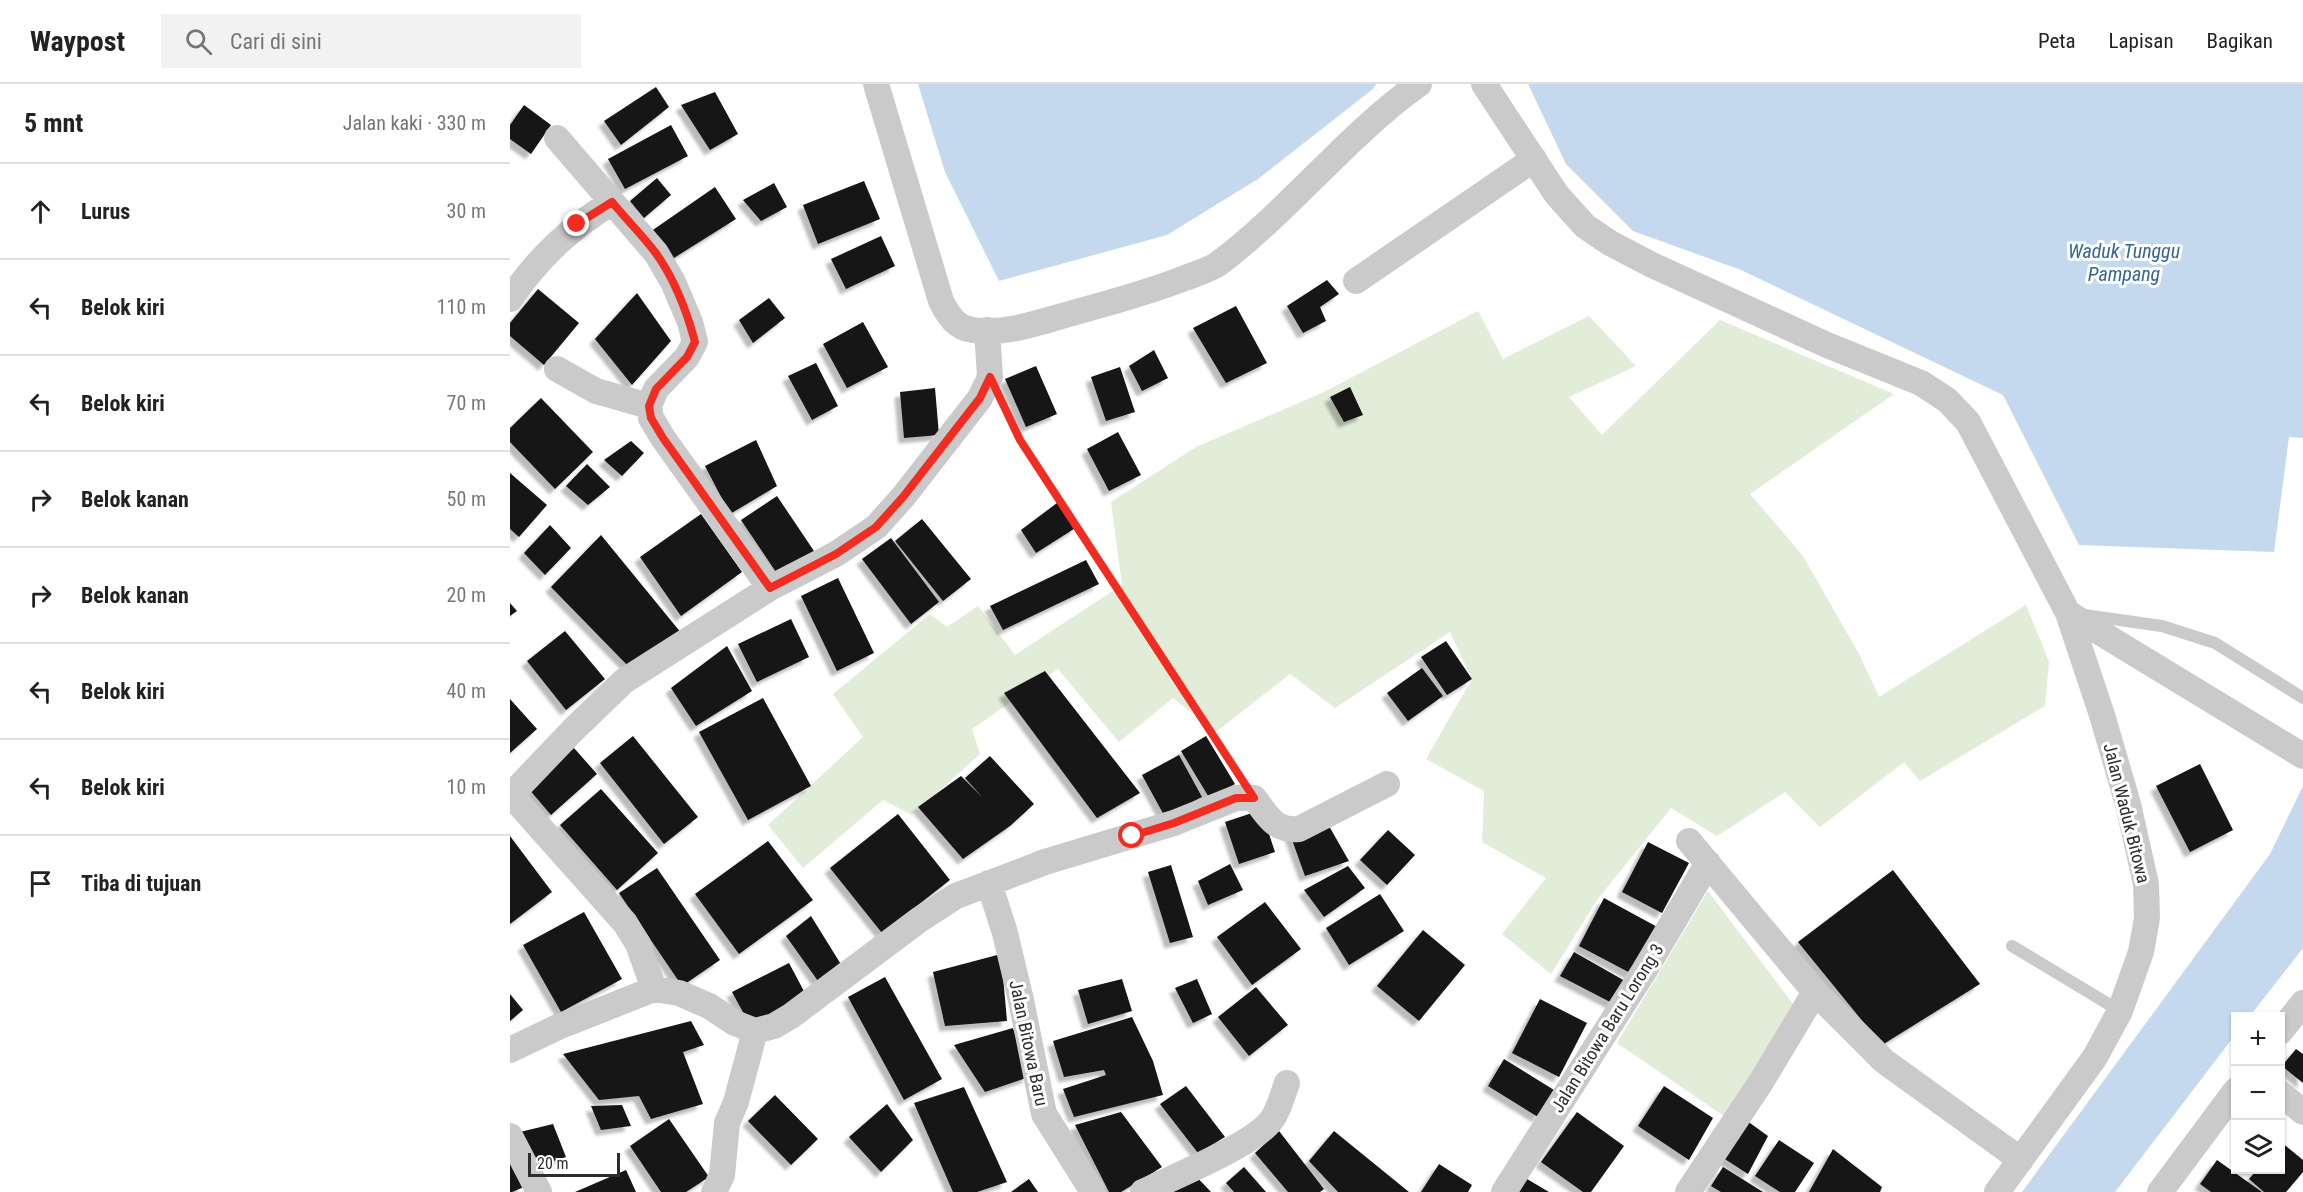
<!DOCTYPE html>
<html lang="id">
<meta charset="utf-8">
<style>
:root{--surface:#fff;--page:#f2f2f2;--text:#222;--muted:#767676;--line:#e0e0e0}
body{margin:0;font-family:"Roboto Condensed",sans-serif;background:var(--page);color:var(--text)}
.controls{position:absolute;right:18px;bottom:18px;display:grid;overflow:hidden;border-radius:0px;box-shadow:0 2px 4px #0004}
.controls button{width:54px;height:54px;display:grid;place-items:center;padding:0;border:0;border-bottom:2px solid var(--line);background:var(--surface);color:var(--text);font:30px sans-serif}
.scale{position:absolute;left:18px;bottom:15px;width:92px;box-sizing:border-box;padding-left:6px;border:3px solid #2d2d2d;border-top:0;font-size:16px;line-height:21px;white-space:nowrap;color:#2d2d2d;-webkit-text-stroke:4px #fff;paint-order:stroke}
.stop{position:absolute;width:18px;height:18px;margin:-14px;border:4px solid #f32c21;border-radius:50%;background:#fff}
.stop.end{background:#f32c21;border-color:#fff;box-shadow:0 2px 6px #0008}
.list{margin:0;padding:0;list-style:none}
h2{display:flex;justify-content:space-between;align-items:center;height:78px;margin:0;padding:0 24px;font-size:26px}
h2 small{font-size:20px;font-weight:400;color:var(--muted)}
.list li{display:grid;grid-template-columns:39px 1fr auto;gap:18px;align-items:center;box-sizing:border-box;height:96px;padding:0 24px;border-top:2px solid var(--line)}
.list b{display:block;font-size:22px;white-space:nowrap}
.list em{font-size:20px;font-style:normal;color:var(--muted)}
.icon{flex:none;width:33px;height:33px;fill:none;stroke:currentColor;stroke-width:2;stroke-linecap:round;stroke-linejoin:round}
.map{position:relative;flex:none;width:1793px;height:1108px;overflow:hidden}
header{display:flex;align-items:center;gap:36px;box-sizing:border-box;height:84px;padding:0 30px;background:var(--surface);border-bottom:2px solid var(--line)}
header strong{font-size:28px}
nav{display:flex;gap:33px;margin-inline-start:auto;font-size:21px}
.search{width:420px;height:54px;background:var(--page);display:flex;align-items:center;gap:15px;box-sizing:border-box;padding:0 21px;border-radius:0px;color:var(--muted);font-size:22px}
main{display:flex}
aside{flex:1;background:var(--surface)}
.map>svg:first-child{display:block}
.green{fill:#e1ecd9}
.water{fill:#c4d8ee}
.building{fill:#141414;filter:url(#shadow)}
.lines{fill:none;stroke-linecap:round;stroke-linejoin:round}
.path{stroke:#cacaca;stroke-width:4;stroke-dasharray:3 3;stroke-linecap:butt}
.service{stroke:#cacaca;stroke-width:12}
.minor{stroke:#cacaca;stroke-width:26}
.route{stroke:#f32c21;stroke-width:8}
.labels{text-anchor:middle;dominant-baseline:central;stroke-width:6;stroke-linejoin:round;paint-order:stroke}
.street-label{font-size:18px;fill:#2d2d2d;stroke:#fff}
.water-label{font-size:20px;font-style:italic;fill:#356495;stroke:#fff}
</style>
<header>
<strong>Waypost</strong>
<div class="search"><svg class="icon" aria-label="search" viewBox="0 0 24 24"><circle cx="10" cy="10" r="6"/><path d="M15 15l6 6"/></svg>Cari di sini</div>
<nav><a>Peta</a><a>Lapisan</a><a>Bagikan</a></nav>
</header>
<main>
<aside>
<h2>5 mnt<small>Jalan kaki · 330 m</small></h2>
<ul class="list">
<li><svg class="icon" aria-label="ahead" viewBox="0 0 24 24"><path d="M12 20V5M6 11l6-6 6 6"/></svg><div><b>Lurus</b></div><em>30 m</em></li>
<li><svg class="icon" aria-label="left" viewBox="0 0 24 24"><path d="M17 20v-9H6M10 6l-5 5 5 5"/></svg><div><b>Belok kiri</b></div><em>110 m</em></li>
<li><svg class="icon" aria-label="left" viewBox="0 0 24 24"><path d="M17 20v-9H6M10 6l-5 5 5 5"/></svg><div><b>Belok kiri</b></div><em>70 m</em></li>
<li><svg class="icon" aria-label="right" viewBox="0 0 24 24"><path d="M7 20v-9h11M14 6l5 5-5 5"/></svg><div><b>Belok kanan</b></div><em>50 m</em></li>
<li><svg class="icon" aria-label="right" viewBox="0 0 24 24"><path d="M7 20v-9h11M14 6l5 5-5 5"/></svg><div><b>Belok kanan</b></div><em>20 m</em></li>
<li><svg class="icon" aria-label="left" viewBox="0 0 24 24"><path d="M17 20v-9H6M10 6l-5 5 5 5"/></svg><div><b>Belok kiri</b></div><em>40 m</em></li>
<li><svg class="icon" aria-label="left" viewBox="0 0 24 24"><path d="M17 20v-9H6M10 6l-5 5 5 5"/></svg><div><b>Belok kiri</b></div><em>10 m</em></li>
<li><svg class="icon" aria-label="arrive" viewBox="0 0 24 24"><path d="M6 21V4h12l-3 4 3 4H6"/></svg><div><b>Tiba di tujuan</b></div></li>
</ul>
</aside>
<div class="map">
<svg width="1793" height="1108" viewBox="0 0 1793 1108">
<defs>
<filter id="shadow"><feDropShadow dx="-5.5" dy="5.5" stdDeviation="1.5" flood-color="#0004"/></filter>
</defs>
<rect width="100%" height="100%" fill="#fff"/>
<path class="green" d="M968,227L993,275L1079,232L1126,282L1059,313L1092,351L1210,236L1384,310L1240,410L1293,472L1349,570L1369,613L1516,521L1539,578L1535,622L1410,697L1394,678L1310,743L1275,708L1207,752L1161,724L1087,816L1041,890L992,850L1036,794L972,758L974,707L916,675L962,595L940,548L825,624L780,590L706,648L663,614L609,658L548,585L462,645L470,670L402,731L373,716L293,784L258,741L353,653L323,610L420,530L437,543L468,522L505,571L612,501L601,418L686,363L814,308Z
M1198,807L1286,924L1214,1032L1107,959Z"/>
<path class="water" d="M408,0H866L863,5L748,95L657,151L489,197L435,88Z
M1018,0H1793V354L1779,353L1764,468L1569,461L1493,311L1231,186L1123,147L1056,80Z
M1793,702V864L1740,932H1726L1725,951L1605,1108H1512L1760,770Z"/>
<path class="building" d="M146,3L159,23L111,61L94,37Z
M205,8L228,50L200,66L171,21Z
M14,21L41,41L21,70L0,55V41Z
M161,41L178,72L115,105L98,75Z
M147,94L161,111L134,134L120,117Z
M354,97L370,135L308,160L293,121Z
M264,99L277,123L251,137L233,116Z
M205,103L226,135L159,177L140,148Z
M371,152L385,182L336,205L321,175Z
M817,196L829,210L810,223L816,237L793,249L777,222Z
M28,205L69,239L34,281L0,252V239Z
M127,209L161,257L122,301L85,255Z
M259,214L275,234L243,259L229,236Z
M726,222L757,279L716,299L683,244Z
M353,238L378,283L337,304L313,260Z
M644,266L658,294L632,307L619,282Z
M306,279L328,322L302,336L278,292Z
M526,282L547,330L516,343L495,295Z
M610,283L625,328L596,337L581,293Z
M840,303L853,331L834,338L820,313Z
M425,304L429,351L394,354L390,308Z
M31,314L83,368L45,405L0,358V344Z
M608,348L631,391L599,407L577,365Z
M246,356L267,402L220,430L195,382Z
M121,357L134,369L112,392L94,376Z
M77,380L100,403L78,421L56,402Z
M0,389L37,421L9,453L0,445Z
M267,412L306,470L270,494L231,436Z
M547,419L567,443L526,469L511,446Z
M191,430L232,488L171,532L130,473Z
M412,435L461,495L433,517L385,457Z
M40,441L61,464L35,491L14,469Z
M91,451L172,550L120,584L41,503Z
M381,454L429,518L401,540L352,475Z
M576,476L589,500L493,546L480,522Z
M328,494L364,569L327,587L291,512Z
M0,519L7,527L0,532Z
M281,535L299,573L247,598L228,560Z
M55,547L95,595L56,626L17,577Z
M936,557L962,595L937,611L911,573Z
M217,562L242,607L186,642L161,604Z
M912,584L933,612L898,637L877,609Z
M535,587L630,709L587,734L494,609Z
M253,614L301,702L238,736L189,648Z
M0,615L27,645L0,669Z
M123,652L188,733L154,760L90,679Z
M696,652L725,700L700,715L671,667Z
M64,664L87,690L41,731L18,704Z
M669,671L692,713L655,733L632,691Z
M480,672L524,720L500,742L453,775L408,723L451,692L473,714L455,694Z
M1690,680L1723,746L1680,768L1646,702Z
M91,705L148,769L107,806L50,741Z
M751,726L765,768L729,780L715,738Z
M388,730L440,796L372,849L320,784Z
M815,735L839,777L795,792L780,750Z
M878,746L905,771L877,801L850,776Z
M0,752L42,808L0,840Z
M258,757L303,816L229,870L185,810Z
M1138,758L1179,779L1152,829L1112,808Z
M720,780L733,806L698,821L688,797Z
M661,781L683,853L660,859L638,788Z
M838,782L855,804L814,833L794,806Z
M147,784L210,876L172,902L109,809Z
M1383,786L1470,900L1372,961L1288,858Z
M870,810L894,847L839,881L816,844Z
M1094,814L1151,845L1126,892L1069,862Z
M755,818L791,865L742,901L707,853Z
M74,828L112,895L51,928L13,861Z
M301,832L332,882L308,897L276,852Z
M913,846L955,881L909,937L867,902Z
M1064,868L1115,897L1104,920L1050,892Z
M491,870L497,937L435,942L423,888Z
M279,879L296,911L240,941L222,908Z
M375,893L432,995L394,1016L338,913Z
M612,895L622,927L578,940L568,906Z
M687,895L702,930L683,939L665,904Z
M746,903L778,941L739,972L708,933Z
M0,910L13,926L0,937Z
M1030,915L1077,939L1049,993L1002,969Z
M622,933L643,977L653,1011L564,1033L553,1005L596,991L594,986L554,993L543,957Z
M181,937L194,961L173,968L193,1020L141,1035L129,1012L89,1016L53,970Z
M503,944L519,993L475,1008L444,961Z
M1786,965L1793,970V999L1772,982Z
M994,975L1044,1006L1028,1033L978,1002Z
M676,1002L715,1053L688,1069L650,1020Z
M1154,1002L1203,1034L1179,1076L1128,1042Z
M454,1003L497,1098L467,1108H443L404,1019Z
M265,1011L308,1055L281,1081L238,1037Z
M377,1020L403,1056L371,1088L339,1053Z
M112,1021L121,1042L91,1046L81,1022Z
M611,1028L652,1083L611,1108H599L565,1041Z
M1067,1028L1114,1062L1081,1108H1073L1031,1078Z
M1233,1034L1258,1052L1238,1090L1207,1070Z
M159,1035L199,1093L176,1108H151L120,1062Z
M43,1040L56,1073L27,1082L6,1049Z
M769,1047L814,1105L810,1108H778L745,1069Z
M824,1047L899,1108H828L799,1077Z
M1269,1056L1304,1079L1285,1108H1270L1245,1092Z
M1771,1058L1793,1076V1088L1776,1108H1754L1739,1095L1747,1086H1770Z
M1323,1065L1372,1103L1370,1108H1299Z
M1707,1076L1752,1108H1701L1690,1100Z
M0,1078L14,1103L2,1108H0Z
M929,1080L962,1101L958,1108H911Z
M734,1083L756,1108H724L716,1099Z
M1213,1083L1253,1108H1211L1201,1102Z
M116,1086L126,1108H65Z
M682,1088L701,1108H659Z
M519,1095L528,1108H501Z
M1017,1095L1039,1108H1009Z"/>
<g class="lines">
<path class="path" d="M496,326L510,356L726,686"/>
<path class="service" d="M1574,531L1652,542L1705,559L1793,614
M1502,862L1610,927"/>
<path class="minor" d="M366,0L431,217C438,231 446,244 463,246C497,251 533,237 566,228C603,218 639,208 675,194C685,190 699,186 708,180C780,126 836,52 909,0
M974,0L1047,111L1075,142L1100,159L1142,181L1317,261L1411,299L1437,316L1458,338L1558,529L1592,631L1618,720L1636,800L1637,834L1631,868L1610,927L1585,973L1487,1108
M47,54L146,169L163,198L180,238L185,258L177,273L146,305L139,322L141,334L153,354L260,504
M846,197L1024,75
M0,215C30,172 58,146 102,118
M47,285L86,307L139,322
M1558,529L1793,672
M0,710L115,839L128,860L144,905
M1,711L64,645L114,597L260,504L326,470L366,443L393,413L470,314L480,293L477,246
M1179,757L1305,908L1374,977L1511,1076
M479,799L495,849L511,916L534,1030L583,1108
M1770,948L1793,919
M0,966L48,943L144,905L169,909L199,922L225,939L245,947L264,942L281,932L409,836L446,812L535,778L664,739L726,714H744C758,732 764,747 789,745L877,700
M1770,1009L1793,1028
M0,1052L29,1108
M204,1108L212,1091L217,1039L226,1018L245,947
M633,1108C663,1093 740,1062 760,1038C769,1027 772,1012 777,999
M994,1108L1134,887L1198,779
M1178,1108L1251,998L1305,908
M1650,1108L1726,1006"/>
</g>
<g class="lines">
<path class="route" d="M67,140L102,118C116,135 132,151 145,168C164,194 177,228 185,258L177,273L146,305L139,322L141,334L153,354L260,504L326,470L366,443L393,413L470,314L480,293L510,356L744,714H726L664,739L622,752"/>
</g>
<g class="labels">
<g class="street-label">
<text transform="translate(1617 729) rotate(76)">Jalan Waduk Bitowa</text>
<text transform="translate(1097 944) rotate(-58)">Jalan Bitowa Baru Lorong 3</text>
<text transform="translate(519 959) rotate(78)">Jalan Bitowa Baru</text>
</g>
<g class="water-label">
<text x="1614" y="167">Waduk Tunggu<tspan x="1614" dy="23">Pampang</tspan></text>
</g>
</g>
</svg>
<div class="controls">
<button>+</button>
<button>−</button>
<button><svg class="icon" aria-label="layers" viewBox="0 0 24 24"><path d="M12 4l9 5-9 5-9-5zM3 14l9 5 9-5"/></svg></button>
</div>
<div class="scale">20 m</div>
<div class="stop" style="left:622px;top:752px"></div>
<div class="stop end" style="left:67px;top:140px"></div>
</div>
</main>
